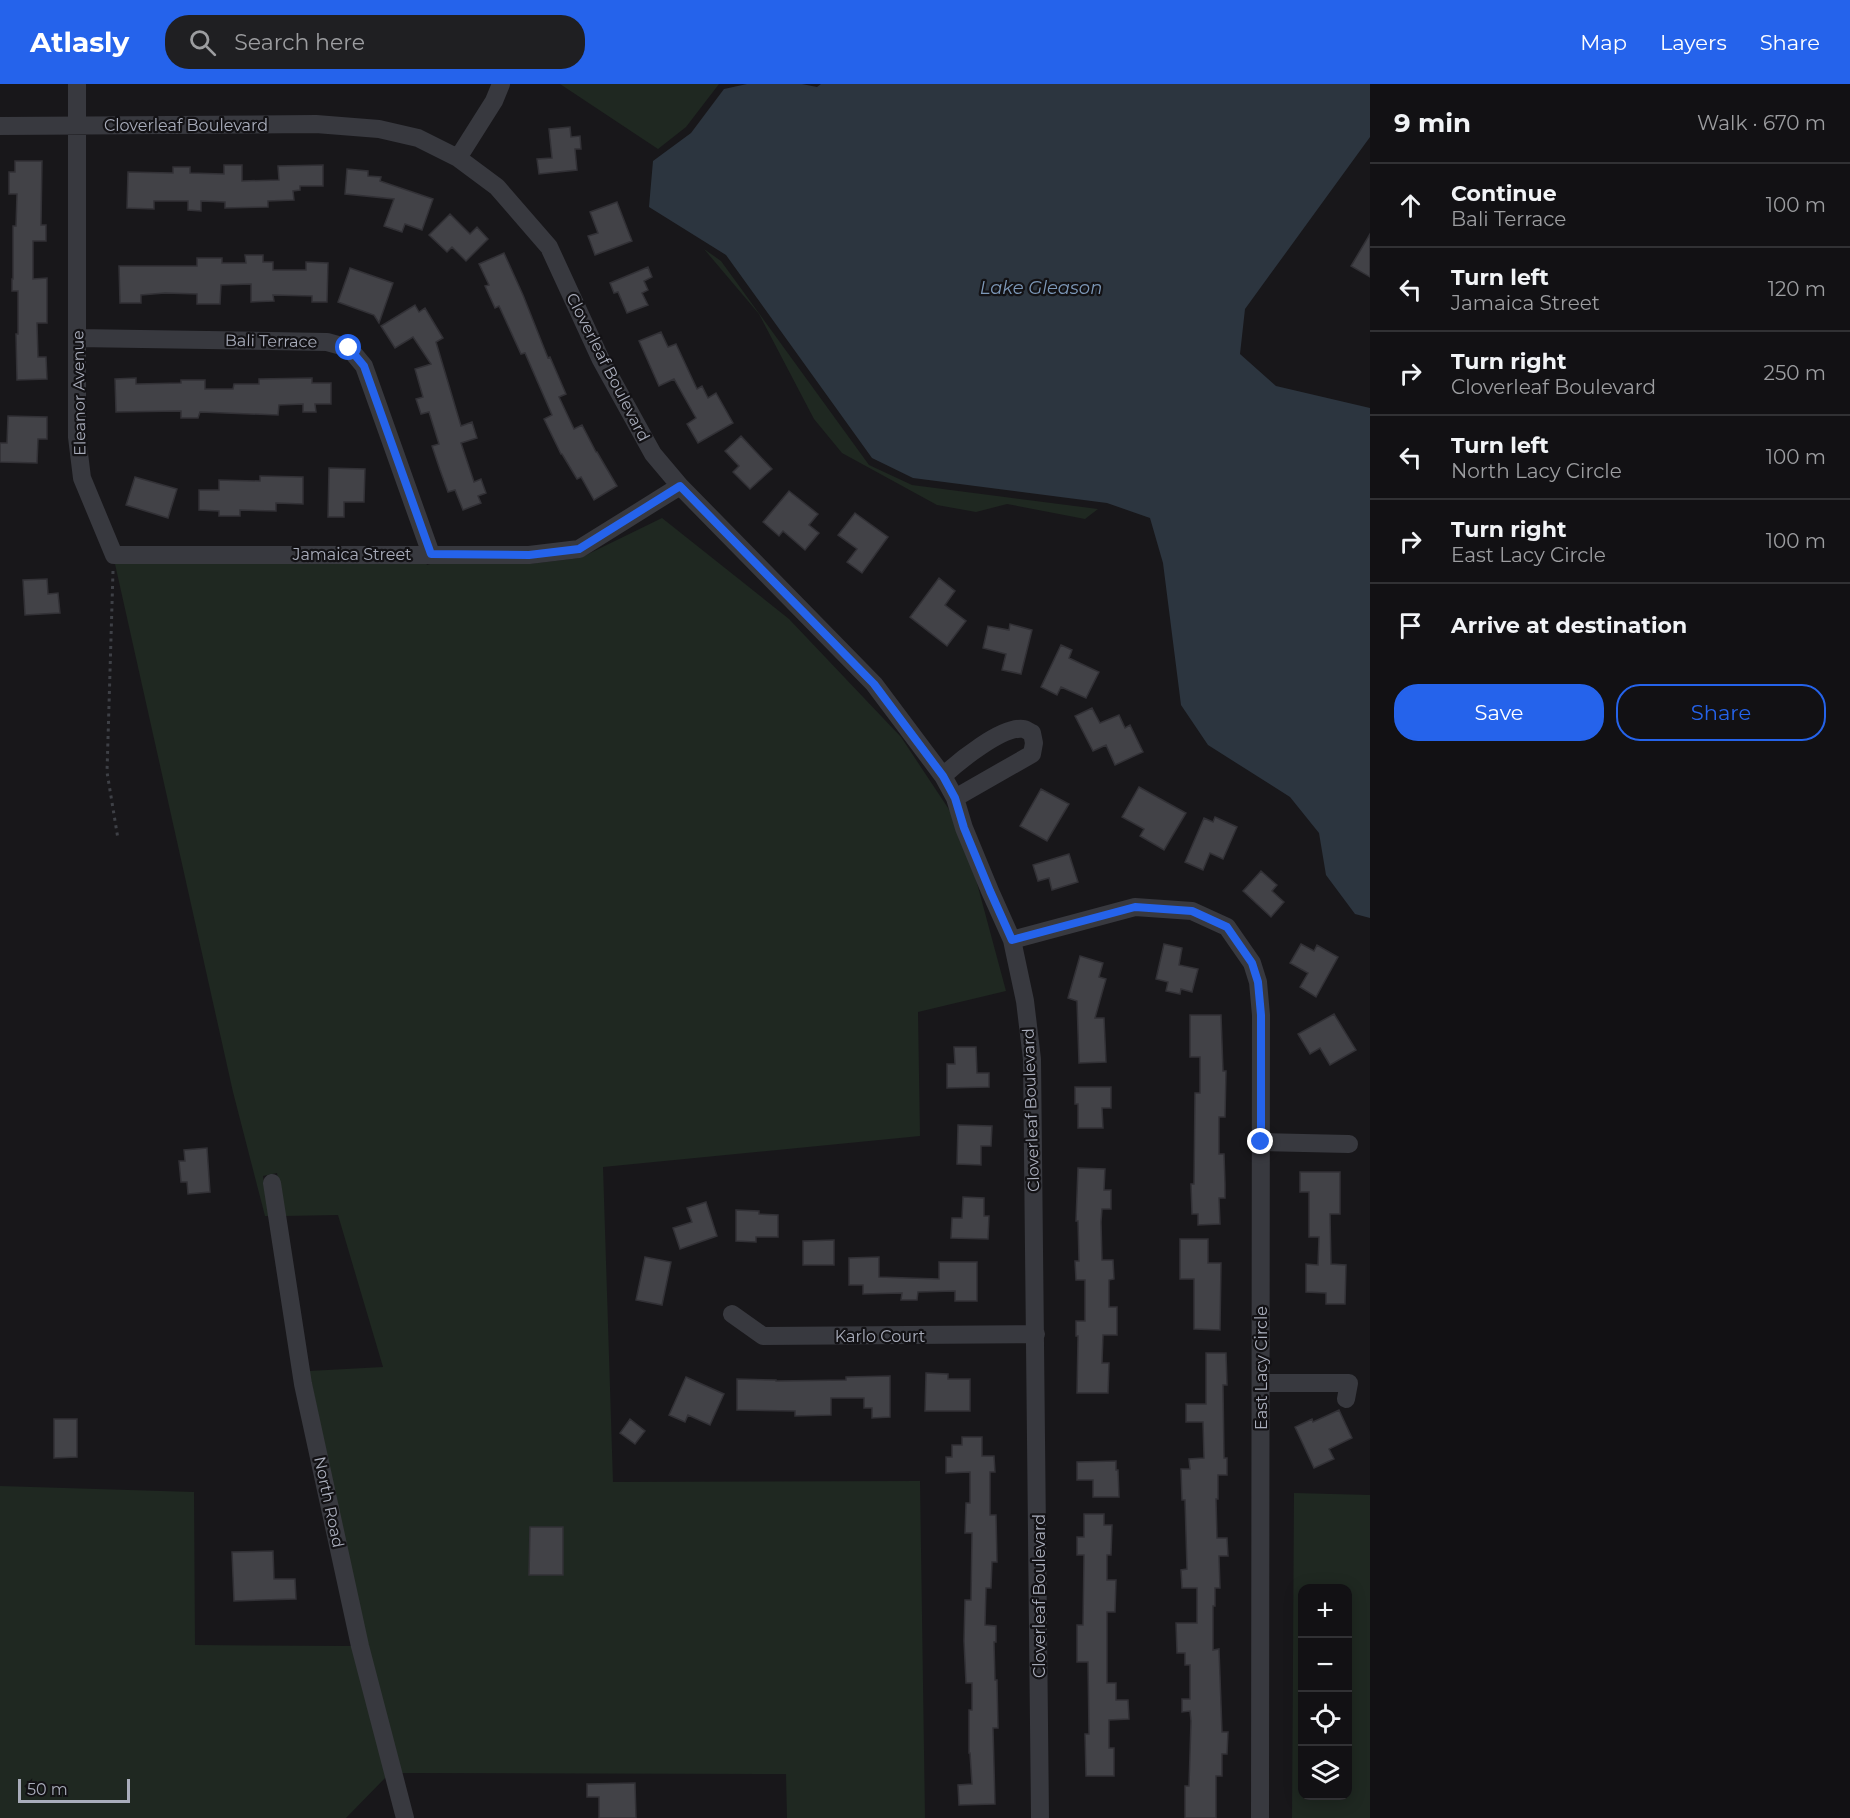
<!DOCTYPE html>
<meta charset="utf-8">
<style>
:root{--surface:#121114;--page:#1f1f22;--text:#f1f3f6;--muted:#9c9da0;--line:#313134;--accent:#2563eb}
body{margin:0;font-family:Montserrat,sans-serif;background:var(--page);color:var(--text)}
.controls{position:absolute;right:18px;bottom:18px;display:grid;overflow:hidden;border-radius:12px;box-shadow:0 3px 15px #0003}
.controls button{width:54px;height:54px;display:grid;place-items:center;padding:0;border:0;border-bottom:2px solid var(--line);background:var(--surface);color:var(--text);font:30px sans-serif}
.scale{position:absolute;left:18px;bottom:15px;width:112px;box-sizing:border-box;padding-left:6px;border:3px solid #a9adbb;border-top:0;font-size:16px;line-height:21px;white-space:nowrap;color:#a9adbb;-webkit-text-stroke:4px #131215;paint-order:stroke}
.stop{position:absolute;width:18px;height:18px;margin:-14px;border:4px solid #2563eb;border-radius:50%;background:#fff}
.stop.end{background:#2563eb;border-color:#fff;box-shadow:0 2px 6px #0008}
.list{margin:0;padding:0;list-style:none}
h2{display:flex;justify-content:space-between;align-items:center;height:78px;margin:0;padding:0 24px;font-size:26px}
h2 small{font-size:20px;font-weight:400;color:var(--muted)}
.list li{display:grid;grid-template-columns:39px 1fr auto;gap:18px;align-items:center;box-sizing:border-box;height:84px;padding:0 24px;border-top:2px solid var(--line)}
.list b{display:block;font-size:22px;white-space:nowrap}
.list p{margin:0;font-size:20px;white-space:nowrap;color:var(--muted)}
.list em{font-size:20px;font-style:normal;color:var(--muted)}
.actions{display:flex;gap:12px;padding:18px 24px}
.actions a{flex:1;padding:14px 0;border:2px solid var(--accent);border-radius:24px;text-align:center;font-size:21px;color:var(--accent)}
.actions .main{background:var(--accent);color:#fff}
.icon{flex:none;width:33px;height:33px;fill:none;stroke:currentColor;stroke-width:2;stroke-linecap:round;stroke-linejoin:round}
.map{position:relative;flex:none;width:1370px;height:1734px;overflow:hidden}
header{display:flex;align-items:center;gap:36px;box-sizing:border-box;height:84px;padding:0 30px;background:var(--accent);color:#fff}
header strong{font-size:28px}
nav{display:flex;gap:33px;margin-inline-start:auto;font-size:21px}
.search{width:420px;height:54px;background:var(--page);display:flex;align-items:center;gap:15px;box-sizing:border-box;padding:0 21px;border-radius:24px;color:var(--muted);font-size:22px}
main{display:flex}
aside{flex:1;background:var(--surface)}
.map>svg:first-child{display:block}
.green{fill:#1f2821;fill-rule:evenodd}
.water{fill:#2c353f}
.building{fill:#424247;stroke:#323136;stroke-width:1.5}
.lines{fill:none;stroke-linecap:round;stroke-linejoin:round}
.path{stroke:#3e4046;stroke-width:3;stroke-dasharray:3 4.5;stroke-linecap:butt}
.street{stroke:#38393f;stroke-width:18}
.route{stroke:#2563eb;stroke-width:8}
.labels{text-anchor:middle;dominant-baseline:central;stroke-width:4.5;stroke-linejoin:round;paint-order:stroke}
.street-label{font-size:16px;fill:#a9adbb;stroke:#131215}
.water-label{font-size:18px;font-style:italic;fill:#7d98b8;stroke:#131215}
</style>
<header>
<strong>Atlasly</strong>
<div class="search"><svg class="icon" aria-label="search" viewBox="0 0 24 24"><circle cx="10" cy="10" r="6"/><path d="M15 15l6 6"/></svg>Search here</div>
<nav><a>Map</a><a>Layers</a><a>Share</a></nav>
</header>
<main>
<div class="map">
<svg width="1370" height="1734" viewBox="0 0 1370 1734">
<rect width="100%" height="100%" fill="#18171a"/>
<path class="green" d="M560,0H719L686,43L658,65Z
M704,165L721,177L869,381L912,401L1098,425L1085,435L1007,420L976,428L937,421L842,369L814,335L759,230Z
M662,434L789,535L901,653L952,730L974,788L1006,907L918,928L920,1052L603,1083L613,1398L920,1397L925,1734H787L786,1690L401,1689L367,1560L309,1287L383,1283L338,1131L284,1132L277,1089L263,1092L269,1132H265L233,1008L115,480L426,479L427,481L433,479L529,480L580,474Z
M0,1402L194,1408L195,1561L352,1562L386,1693L346,1734H0Z
M1294,1409L1370,1411V1734H1292ZM1302,1504H1348V1712H1302Z"/>
<path class="water" d="M747,0H802L817,3L821,0H1370V53L1245,225L1240,270L1276,302L1370,324V834L1355,830L1326,791L1319,749L1290,713L1208,661L1181,621L1163,479L1150,434L1107,419L913,394L872,374L726,171L649,123L653,77L691,49L724,5Z"/>
<path class="building" d="M570,43L571,53L580,52L581,65H575L577,86L539,90L537,75L552,74L549,45Z
M15,77H42L41,141H46V157H33V195L47,194V239H37L38,273H46L47,295L17,296L16,250H18V207H12V195H13V142H16L17,110H9V88H15Z
M224,81H242V97L279,96L278,82L323,81V102H300V106L293,107L294,116L268,117V123L225,124V118L201,117V127L188,126V117H154V125L127,124L128,88L173,89V83H190V89L224,90Z
M347,85L368,87V92L381,93L380,97L433,115L422,146L405,140L402,148L384,142L394,115L345,110Z
M617,118L632,157L595,171L588,152L598,149L590,128Z
M450,130L470,150L477,143L488,155L466,177L452,163L447,168L429,151Z
M1370,150V193L1351,182Z
M504,169L523,211L548,274L550,273L566,310L559,313L574,345L582,341L596,368H597L617,402L594,416L581,393L577,395L562,370H561L544,335L552,331L525,269L521,270L499,222L495,224L485,202L489,201L479,180Z
M245,171H263V178H273V186H306V178L328,179L327,218H312V212L273,211L274,217L251,218V200L221,201L220,220H197V210L165,209L141,211V219H120L119,182H197V174H222V179H246Z
M648,183L652,193L644,197L648,206L642,209L648,221L627,229L618,208L614,209L610,199Z
M350,184L393,199L379,239L374,231L338,218Z
M415,221L419,228L425,224L443,254L436,258L461,342L472,338L477,354L461,359L474,398L481,395L486,409L478,412L481,419L463,426L455,406L448,408L440,386L432,362L439,360L429,328L421,330L416,315L423,313L415,285L431,280L413,253L395,264L381,242Z
M661,248L668,263L676,260L697,305L702,302L708,314L716,309L733,339L698,359L687,340L696,334L674,295L659,302L639,257Z
M136,294V300L181,299V296H205V305H233L234,300H259V295L312,294V299H331V320H315L316,328H303V320L279,321L278,331L200,328L198,334H181V327L116,328L115,295Z
M8,332L47,333V355H38L37,379L0,378V359H7Z
M741,352L772,385L750,405L733,388L739,382L725,367Z
M329,384L365,385L364,418H344V433H328Z
M260,392L303,393V420L276,419V427L240,426V432H219V427L199,426V406H219V396L260,397Z
M135,393L177,405L168,434L126,421Z
M789,407L818,430L809,441L819,449L805,466L783,447L779,452L763,438Z
M855,429L888,453L862,489L847,478L857,465L838,451Z
M939,494L955,507L945,521L966,537L947,562L910,533Z
M47,495L48,510L58,509L60,529L25,531L23,496Z
M1010,540L1032,546L1021,590L1002,586L1006,570L983,564L988,542L1009,546Z
M1061,561L1072,566L1069,574L1099,588L1086,614L1061,603L1057,611L1041,603Z
M1092,624L1100,639L1119,631L1125,644L1130,641L1143,668L1115,681L1106,661L1093,667L1075,632Z
M1139,703L1186,729L1164,766L1140,752L1144,745L1122,733Z
M1041,705L1069,720L1047,757L1020,742Z
M1215,733L1237,743L1223,775L1210,769L1203,786L1185,778L1204,734L1213,738Z
M1069,770L1078,798L1052,806L1049,794L1038,797L1033,781Z
M1261,787L1277,801L1272,807L1284,818L1271,833L1243,807Z
M1164,860L1182,864L1179,881L1198,885L1192,908L1181,905L1180,910L1166,907L1168,898L1156,895Z
M1301,860L1314,867L1317,861L1338,873L1316,913L1300,903L1308,889L1290,879Z
M1080,872L1103,879L1099,893L1106,895L1095,934H1104L1106,978L1079,979L1077,917L1068,914Z
M1334,930L1356,966L1330,981L1320,964L1310,970L1298,950Z
M1190,931H1221L1223,987H1226L1225,1033H1219V1070H1224L1225,1100V1114H1219L1220,1140L1198,1141V1130H1192L1191,1100H1194L1195,1009H1200V973H1190Z
M954,963H976L977,989H989V1003L947,1004V980H955Z
M1075,1003H1111V1024H1102L1103,1044H1078V1020H1075Z
M958,1041L992,1042L991,1062H981V1081L957,1080Z
M207,1064L210,1108L188,1110L187,1098H181L179,1077H185L184,1066Z
M1078,1084L1105,1085L1104,1106H1111V1125H1102L1101,1138L1102,1176H1113L1114,1195L1109,1196V1223H1117V1251H1103L1102,1279H1109L1108,1309H1077L1078,1252H1076V1237H1085V1196H1076L1075,1177H1079L1078,1137H1076Z
M1300,1088H1340V1130H1330L1331,1180L1346,1181L1345,1220H1326V1209L1306,1208V1180L1318,1181L1319,1153H1309V1108H1300Z
M963,1113L984,1114V1132H989L988,1155L951,1154L952,1134H962Z
M706,1118L717,1152L680,1165L673,1144L692,1138L687,1124Z
M736,1126L759,1127V1130L778,1131V1153H756V1158L736,1157Z
M1180,1155H1208V1179H1221L1220,1246L1194,1245V1195H1180Z
M834,1156V1181H803V1157Z
M645,1173L671,1178L662,1221L636,1216Z
M879,1173V1193L939,1195V1178H977V1217H955V1207L918,1208L917,1216H901L902,1209L863,1210V1201H849V1174Z
M1206,1269H1226L1227,1301H1223L1224,1374H1227V1391H1218V1415H1216L1217,1454H1227L1228,1472H1219L1220,1504H1215V1522H1213V1566L1219,1565L1222,1648H1228L1227,1670H1222V1692H1216V1734H1185V1702H1189L1191,1637L1190,1627L1182,1628V1615H1190V1581H1185V1569H1177L1176,1539H1197V1504H1182L1181,1486L1187,1485L1185,1416H1182L1181,1385H1190L1189,1375L1204,1374L1203,1338H1186V1320H1206Z
M926,1289L948,1290V1295H970V1327H925Z
M890,1292V1333L872,1334V1324H864V1314H831V1331L795,1332V1327L737,1326V1295L776,1296V1297L846,1296V1293Z
M686,1293L724,1310L710,1341L688,1331L685,1338L669,1331Z
M1339,1326L1352,1354L1329,1365L1334,1375L1314,1384L1295,1343L1312,1335L1313,1338Z
M54,1335H77V1373L54,1374Z
M630,1335L645,1347L635,1360L620,1349Z
M962,1353H982V1372H994L995,1388H990V1431H996L997,1478H992L991,1504H986L985,1541L996,1542V1558H994L995,1596H997L998,1644H993L995,1720L959,1721L958,1701L972,1700L970,1669H969V1626H972V1599H966L964,1557L965,1516H971L972,1449H965L966,1419H970V1388L946,1389V1373H952V1361H962Z
M1116,1377V1386H1118L1119,1413H1093V1396H1077V1378Z
M1084,1430H1104V1441H1112L1111,1471H1107V1496H1116L1115,1528H1107V1599H1116V1616H1128L1129,1635L1109,1636V1664H1114V1692H1086L1085,1650H1089L1088,1578H1077V1541H1083L1084,1471H1077V1453H1084Z
M530,1443H563V1491H529Z
M273,1467L274,1495H295L296,1515L234,1517L232,1468Z
M635,1699L636,1734H599V1713H587V1700Z"/>
<g class="lines">
<path class="path" d="M113,487L107,688L118,755"/>
<path class="street" d="M77,0V353L82,394L114,471H529L579,465L680,402
M0,42L316,40L379,45L418,54L458,74L497,103L549,163L601,276L653,370L680,402L874,600L943,692L955,714L964,744L990,807L1012,856L1025,917L1032,975L1040,1734
M458,74L494,17L501,0
M77,254L327,258L349,264L364,282L431,470
M943,692C958,678 1003,641 1024,645C1027,646 1029,648 1032,649L1034,659L1032,670L955,714
M1012,856L1135,823L1192,827L1227,843L1252,879L1258,898L1261,931L1260,1734
M1261,1058L1349,1060
M272,1099L303,1300L360,1562L405,1734
M732,1230L763,1252L1036,1250
M1261,1299H1349L1346,1315"/>
</g>
<g class="lines">
<path class="route" d="M349,264L364,282L431,470L529,471L579,465L680,402L874,600L943,692L955,714L964,744L990,807L1012,856L1135,823L1192,827L1227,843L1252,879L1258,898L1261,931V1058"/>
</g>
<g class="labels">
<g class="street-label">
<text x="186" y="41">Cloverleaf Boulevard</text>
<text transform="translate(271 257) rotate(1)">Bali Terrace</text>
<text transform="translate(608 283) rotate(63)">Cloverleaf Boulevard</text>
<text transform="translate(79 309) rotate(-91)">Eleanor Avenue</text>
<text x="352" y="470">Jamaica Street</text>
<text transform="translate(1031 1026) rotate(-92)">Cloverleaf Boulevard</text>
<text x="880" y="1252">Karlo Court</text>
<text transform="translate(1261 1284) rotate(-90)">East Lacy Circle</text>
<text transform="translate(329 1418) rotate(78)">North Road</text>
<text transform="translate(1039 1512) rotate(-90)">Cloverleaf Boulevard</text>
</g>
<g class="water-label">
<text x="1041" y="204">Lake Gleason</text>
</g>
</g>
</svg>
<div class="controls">
<button>+</button>
<button>−</button>
<button><svg class="icon" aria-label="locate" viewBox="0 0 24 24"><circle cx="12" cy="12" r="6"/><path d="M12 2v4M12 18v4M2 12h4M18 12h4"/></svg></button>
<button><svg class="icon" aria-label="layers" viewBox="0 0 24 24"><path d="M12 4l9 5-9 5-9-5zM3 14l9 5 9-5"/></svg></button>
</div>
<div class="scale">50 m</div>
<div class="stop" style="left:349px;top:264px"></div>
<div class="stop end" style="left:1261px;top:1058px"></div>
</div>
<aside>
<h2>9 min<small>Walk · 670 m</small></h2>
<ul class="list">
<li><svg class="icon" aria-label="ahead" viewBox="0 0 24 24"><path d="M12 20V5M6 11l6-6 6 6"/></svg><div><b>Continue</b><p>Bali Terrace</p></div><em>100 m</em></li>
<li><svg class="icon" aria-label="left" viewBox="0 0 24 24"><path d="M17 20v-9H6M10 6l-5 5 5 5"/></svg><div><b>Turn left</b><p>Jamaica Street</p></div><em>120 m</em></li>
<li><svg class="icon" aria-label="right" viewBox="0 0 24 24"><path d="M7 20v-9h11M14 6l5 5-5 5"/></svg><div><b>Turn right</b><p>Cloverleaf Boulevard</p></div><em>250 m</em></li>
<li><svg class="icon" aria-label="left" viewBox="0 0 24 24"><path d="M17 20v-9H6M10 6l-5 5 5 5"/></svg><div><b>Turn left</b><p>North Lacy Circle</p></div><em>100 m</em></li>
<li><svg class="icon" aria-label="right" viewBox="0 0 24 24"><path d="M7 20v-9h11M14 6l5 5-5 5"/></svg><div><b>Turn right</b><p>East Lacy Circle</p></div><em>100 m</em></li>
<li><svg class="icon" aria-label="arrive" viewBox="0 0 24 24"><path d="M6 21V4h12l-3 4 3 4H6"/></svg><div><b>Arrive at destination</b></div></li>
</ul>
<div class="actions"><a class="main">Save</a><a>Share</a></div>
</aside>
</main>
